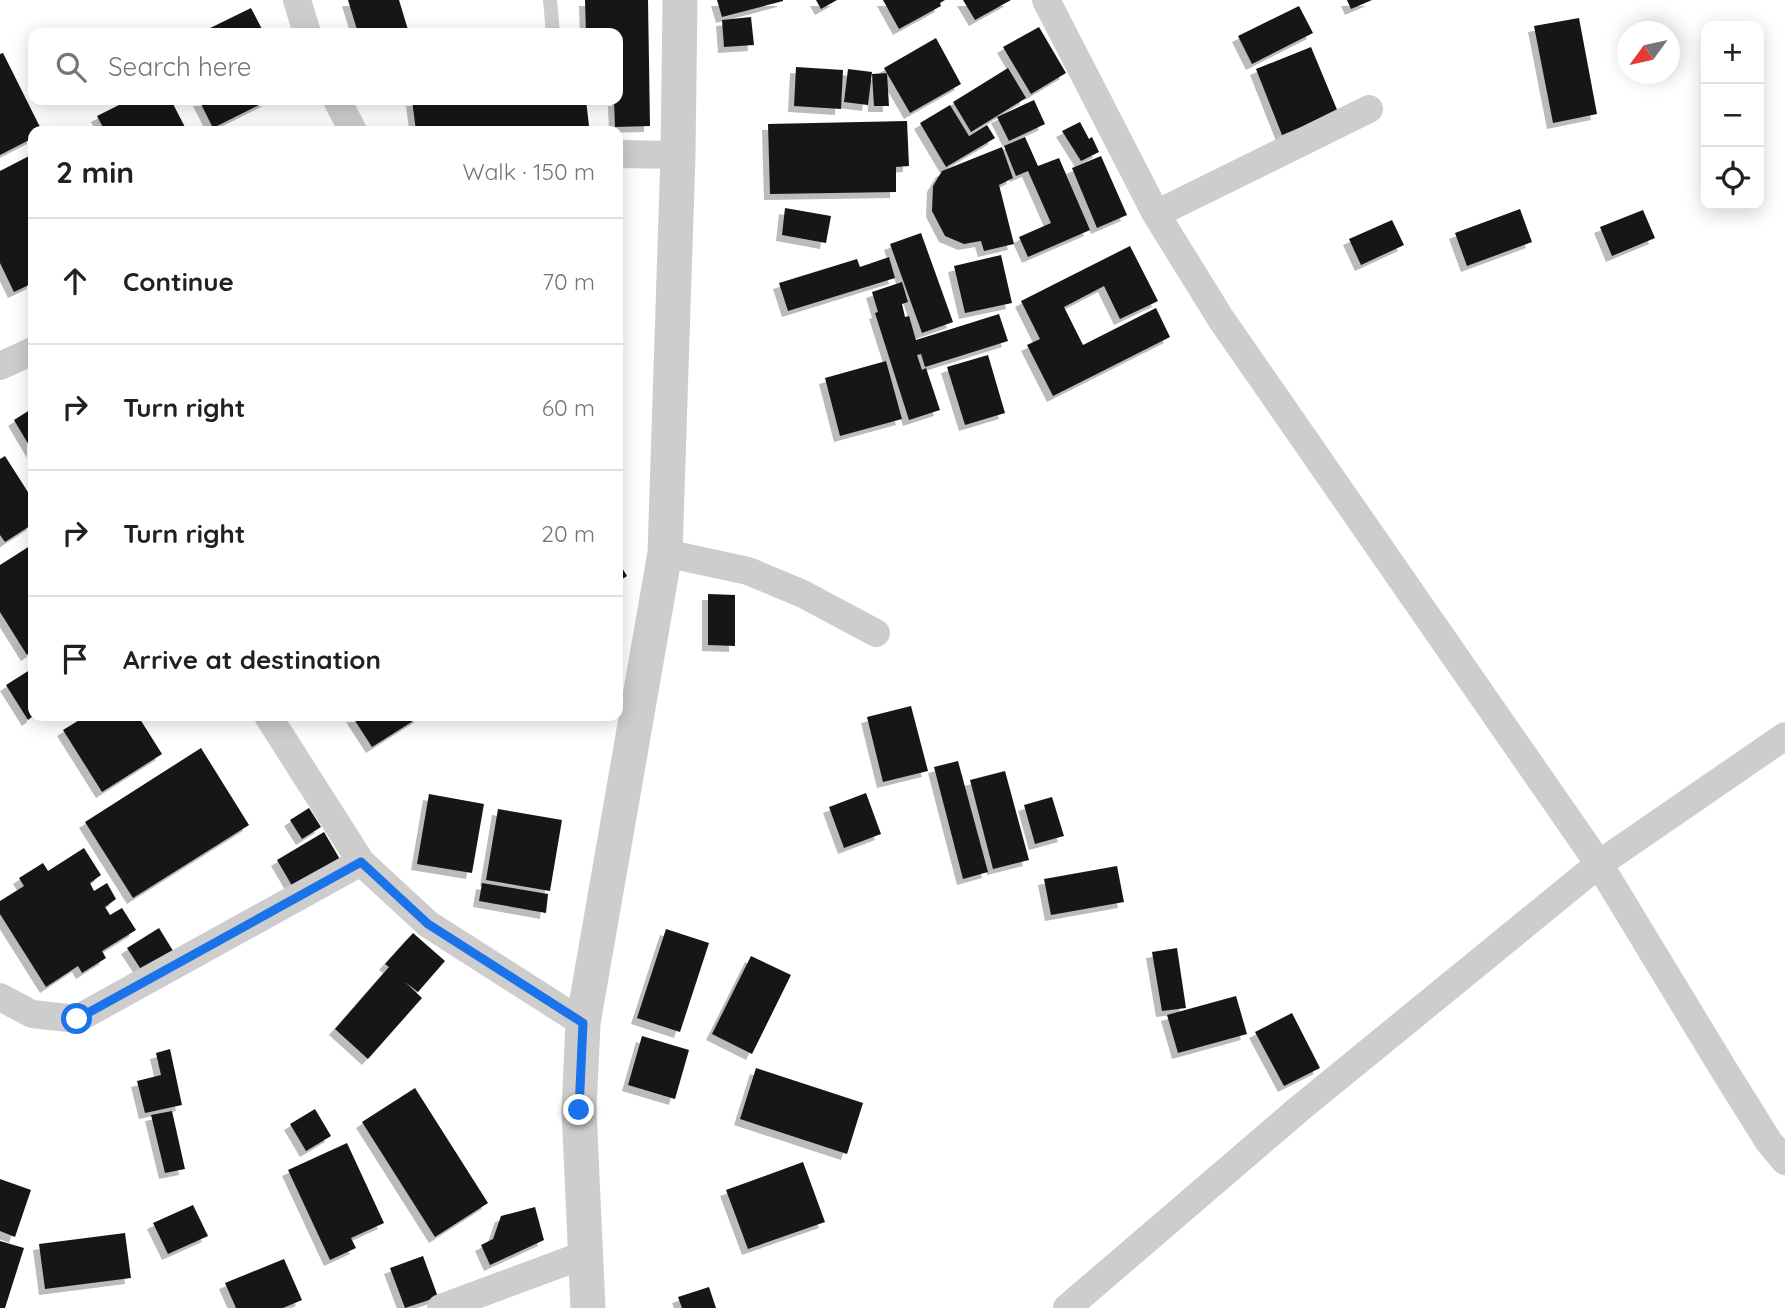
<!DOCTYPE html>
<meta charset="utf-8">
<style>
:root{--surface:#fff;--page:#f2f2f2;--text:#202124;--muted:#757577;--line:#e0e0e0}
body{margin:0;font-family:Quicksand,sans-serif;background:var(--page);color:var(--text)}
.controls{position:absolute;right:21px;top:21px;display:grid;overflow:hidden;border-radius:14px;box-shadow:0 4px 18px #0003}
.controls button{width:63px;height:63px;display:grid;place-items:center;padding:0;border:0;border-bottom:2px solid var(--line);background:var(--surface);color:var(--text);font:35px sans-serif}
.compass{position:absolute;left:1617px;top:21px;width:63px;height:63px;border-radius:50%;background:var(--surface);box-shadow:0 4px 18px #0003;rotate:237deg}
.stop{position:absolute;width:21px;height:21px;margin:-16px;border:5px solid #1a73e8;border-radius:50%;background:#fff}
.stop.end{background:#1a73e8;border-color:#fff;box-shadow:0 2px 7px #0008}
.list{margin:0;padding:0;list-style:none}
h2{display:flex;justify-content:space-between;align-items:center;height:91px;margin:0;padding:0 28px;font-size:30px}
h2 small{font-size:23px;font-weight:400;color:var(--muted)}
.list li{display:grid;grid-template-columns:46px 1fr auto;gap:21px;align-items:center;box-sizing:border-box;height:126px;padding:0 28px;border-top:2px solid var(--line)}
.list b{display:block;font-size:26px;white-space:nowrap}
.list em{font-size:23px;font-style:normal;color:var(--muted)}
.icon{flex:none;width:38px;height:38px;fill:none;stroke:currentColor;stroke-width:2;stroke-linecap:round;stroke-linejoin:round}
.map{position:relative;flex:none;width:1785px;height:1308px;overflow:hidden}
.search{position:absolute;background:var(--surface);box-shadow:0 4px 18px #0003;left:28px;top:28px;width:595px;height:77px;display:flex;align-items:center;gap:18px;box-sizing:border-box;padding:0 24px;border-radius:14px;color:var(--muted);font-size:26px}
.panel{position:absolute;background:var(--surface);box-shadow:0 4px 18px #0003;left:28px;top:126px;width:595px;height:595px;border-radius:14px}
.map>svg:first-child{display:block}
.building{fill:#171717;filter:url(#shadow)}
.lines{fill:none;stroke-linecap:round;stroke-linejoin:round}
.service{stroke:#cdcdcd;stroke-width:14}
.minor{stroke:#cdcdcd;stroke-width:28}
.tertiary{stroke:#cdcdcd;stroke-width:35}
.route{stroke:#1a73e8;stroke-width:9}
</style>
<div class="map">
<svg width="1785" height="1308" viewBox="0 0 1785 1308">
<defs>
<filter id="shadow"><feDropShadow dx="-6" dy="6" stdDeviation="0" flood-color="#0004"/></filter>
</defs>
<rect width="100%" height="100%" fill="#fff"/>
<path class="building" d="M348,0H399L409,33H358Z
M585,0H648L650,126L615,127L614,100H618V33H586Z
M717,0H783V1L722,17Z
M816,0H837L821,9Z
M883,0H945L940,3L941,6L899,29Z
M963,0H1011L975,20Z
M1347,0H1372L1351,9Z
M1299,6L1313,33L1252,64L1238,36Z
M251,8L264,33H200Z
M751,17L754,45L724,47L722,20Z
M1579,18L1597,114L1553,123L1534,26Z
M1039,27L1066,73L1031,94L1003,47Z
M936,38L961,84L910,113L884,68Z
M1311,47L1338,112L1282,135L1256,69Z
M3,53L42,131H33V138L0,155V54Z
M796,67L843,70L841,109L794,106Z
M1008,68L1026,98L971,132L953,102Z
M848,69L872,72L868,105L844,102Z
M887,73L889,106H874L872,74Z
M129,100H171L187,131H105L97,116Z
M199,100H269L213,128Z
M412,100H586L589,126L538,131H416Z
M1034,100L1045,124L1009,141L997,117Z
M950,105L969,136L987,125L995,138L946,167L920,123Z
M907,121L909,166L896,167V192L770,194L768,124Z
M1080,122L1089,139L1092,137L1099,152L1081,161L1062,131Z
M1025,137L1038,166L1059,158L1090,230L1028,257L1019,237L1051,223L1028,171L1016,176L1004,146Z
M1002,147L1013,178L999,185L1014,244L984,251L981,241L964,244L945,236L932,211L933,186L942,171Z
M33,154V283L14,292L0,263V171Z
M1101,156L1127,215L1097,228L1072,168Z
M785,208L831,216L826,243L782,235Z
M1520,209L1532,242L1467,266L1455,233Z
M1643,210L1655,238L1612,256L1600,227Z
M1392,220L1404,245L1361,265L1349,239Z
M921,233L953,322L922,333L890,244Z
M1130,246L1158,301L1120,319L1104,286L1064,307L1083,345L1156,308L1170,337L1053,396L1027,345L1040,339L1021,301Z
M1001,255L1012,303L965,313L954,266Z
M889,257L895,278L788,311L779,283L857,259L860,267Z
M902,282L908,302L902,304L905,317L909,316L916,340L999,314L1008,341L925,367L921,354L917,355L922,370L926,368L940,410L909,420L875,313L878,312L872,292Z
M988,355L1005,413L965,425L947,367Z
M886,361L902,419L840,436L825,378Z
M33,408V452L14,420Z
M5,456L33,500V524L5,542L0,535V459Z
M33,544V651L27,655L0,612V565Z
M618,561L627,576L618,582Z
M708,594L735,595V646L708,645Z
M33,668V716L28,720L6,685Z
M911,706L928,771L883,782L867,717Z
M86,716H138L162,754L102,792L63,730Z
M352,716H421L372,747Z
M201,748L249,825L133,898L85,822Z
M958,761L988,872L963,879L934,767Z
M1005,771L1029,860L993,869L970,780Z
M866,793L881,834L844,848L829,807Z
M429,794L484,804L472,873L417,864Z
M1052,797L1064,836L1035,844L1024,805Z
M309,808L321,827L302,839L290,820Z
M498,809L562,820L550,891L486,880Z
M324,832L341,861L294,889L277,860Z
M84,848L101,875L90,883L94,891L107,883L116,899L105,907L110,915L122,908L136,930L102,951L106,958L82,973L78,966L46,987L0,914V901L24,886L19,878L43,863L48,871Z
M1117,866L1124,902L1051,915L1044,879Z
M482,883L548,894L546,913L479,901Z
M159,928L175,954L144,974L127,948Z
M666,929L709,943L680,1032L637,1018Z
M413,933L445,961L418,992L405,982L422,998L368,1059L335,1029L389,967L385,964Z
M1177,948L1186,1008L1162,1011L1152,952Z
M751,956L791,975L752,1054L712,1034Z
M1236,996L1247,1034L1178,1053L1167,1015Z
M1292,1013L1320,1068L1284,1086L1255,1032Z
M642,1036L689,1050L675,1099L628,1085Z
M170,1049L182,1105L145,1113L137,1081L161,1075L156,1053Z
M756,1068L863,1103L847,1154L740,1119Z
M415,1088L488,1203L435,1237L362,1122Z
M315,1109L331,1136L306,1151L290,1124Z
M172,1111L185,1169L165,1173L151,1115Z
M347,1143L384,1223L351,1238L356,1248L330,1260L288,1170Z
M803,1162L825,1222L748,1249L726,1190Z
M0,1179L31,1190L15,1237L0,1231Z
M193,1205L208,1236L168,1254L153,1223Z
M535,1207L544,1240L490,1265L481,1245L493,1239L501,1216Z
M125,1233L131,1278L45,1289L39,1244Z
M0,1241L24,1248L5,1308H0Z
M423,1256L438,1297L405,1308L390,1268Z
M284,1259L302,1300L283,1308H236L225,1283Z
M709,1287L716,1308H682L678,1297Z"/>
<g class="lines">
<path class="service" d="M550,0L553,33"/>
<path class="minor" d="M297,0L307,33
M1046,0L1156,214L1221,319L1599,864L1724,1070L1769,1142L1785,1161
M337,100L353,131
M618,154L678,155
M1156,214L1369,109
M0,366L33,351
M665,553L748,571L803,594L876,633
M268,716L361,862L428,924L583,1023
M0,997L32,1014L77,1019L361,862
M441,1308L584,1255
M1067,1308L1299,1109L1599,864L1785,736"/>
<path class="tertiary" d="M588,1308L579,1110L583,1023L665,553L678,155L680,0"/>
</g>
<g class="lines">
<path class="route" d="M77,1019L361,862L428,924L583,1023L579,1110"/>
</g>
</svg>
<div class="controls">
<button>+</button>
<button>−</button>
<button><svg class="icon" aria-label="locate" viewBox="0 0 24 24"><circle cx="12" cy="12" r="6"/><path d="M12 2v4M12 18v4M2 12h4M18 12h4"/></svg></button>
</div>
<svg class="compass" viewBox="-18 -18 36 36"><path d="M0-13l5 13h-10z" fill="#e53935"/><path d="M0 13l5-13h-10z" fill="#757577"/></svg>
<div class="stop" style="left:77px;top:1019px"></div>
<div class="stop end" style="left:579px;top:1110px"></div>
<div class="search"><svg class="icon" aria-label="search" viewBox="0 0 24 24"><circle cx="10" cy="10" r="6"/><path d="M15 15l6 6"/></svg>Search here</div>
<section class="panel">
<h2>2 min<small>Walk · 150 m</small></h2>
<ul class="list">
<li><svg class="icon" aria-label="ahead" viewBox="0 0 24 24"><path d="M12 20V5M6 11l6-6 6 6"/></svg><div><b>Continue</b></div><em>70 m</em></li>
<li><svg class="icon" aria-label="right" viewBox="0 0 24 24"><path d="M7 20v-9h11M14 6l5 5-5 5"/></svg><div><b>Turn right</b></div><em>60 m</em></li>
<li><svg class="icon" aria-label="right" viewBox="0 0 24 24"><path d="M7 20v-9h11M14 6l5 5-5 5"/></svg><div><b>Turn right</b></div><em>20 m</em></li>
<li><svg class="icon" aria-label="arrive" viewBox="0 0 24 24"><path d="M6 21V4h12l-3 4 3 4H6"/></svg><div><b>Arrive at destination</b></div></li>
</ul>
</section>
</div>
